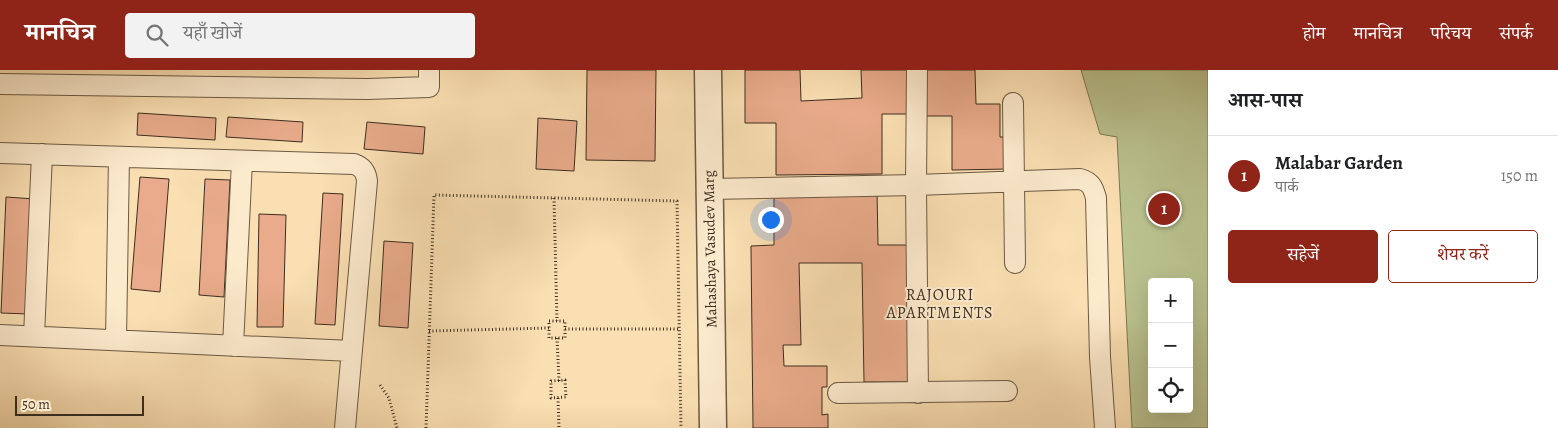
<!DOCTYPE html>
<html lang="hi">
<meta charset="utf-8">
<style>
:root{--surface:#fff;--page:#f2f2f2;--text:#202124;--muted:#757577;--line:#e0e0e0;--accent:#8f2418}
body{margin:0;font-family:Alegreya,"Noto Serif Devanagari",serif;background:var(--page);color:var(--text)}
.controls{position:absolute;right:15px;bottom:15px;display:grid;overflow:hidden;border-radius:5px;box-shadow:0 5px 20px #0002}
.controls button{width:45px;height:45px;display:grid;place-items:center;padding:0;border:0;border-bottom:1px solid var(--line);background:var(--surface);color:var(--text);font:25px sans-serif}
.scale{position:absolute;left:15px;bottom:12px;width:129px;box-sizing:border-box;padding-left:5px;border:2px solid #3d2e1f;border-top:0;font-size:14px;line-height:18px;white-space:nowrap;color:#3d2e1f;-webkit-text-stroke:4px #fceacd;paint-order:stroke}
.you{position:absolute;left:770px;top:149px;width:18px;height:18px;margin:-12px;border:4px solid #fff;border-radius:50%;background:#1a73e8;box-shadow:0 0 0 8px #1a73e833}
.badge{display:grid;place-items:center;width:32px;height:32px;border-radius:50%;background:var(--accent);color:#fff;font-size:16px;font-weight:700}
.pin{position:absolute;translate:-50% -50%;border:2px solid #fff;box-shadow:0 1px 5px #0006}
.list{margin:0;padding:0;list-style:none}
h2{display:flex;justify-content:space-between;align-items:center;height:65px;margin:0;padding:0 20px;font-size:21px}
h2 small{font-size:16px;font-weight:400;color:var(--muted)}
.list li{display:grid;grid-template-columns:32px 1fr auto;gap:15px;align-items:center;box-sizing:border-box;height:80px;padding:0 20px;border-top:1px solid var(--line)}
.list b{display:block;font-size:19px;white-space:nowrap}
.list p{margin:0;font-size:16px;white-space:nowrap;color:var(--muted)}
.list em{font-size:16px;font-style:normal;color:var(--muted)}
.actions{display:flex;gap:10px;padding:15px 20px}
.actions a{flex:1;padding:11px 0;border:1px solid var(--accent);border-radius:5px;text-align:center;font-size:18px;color:var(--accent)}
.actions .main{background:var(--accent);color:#fff}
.icon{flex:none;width:28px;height:28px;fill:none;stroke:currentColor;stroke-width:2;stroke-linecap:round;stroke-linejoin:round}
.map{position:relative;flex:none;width:1208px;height:358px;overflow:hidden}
header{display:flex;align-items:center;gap:30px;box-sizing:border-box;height:70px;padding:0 25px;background:var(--accent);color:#fff}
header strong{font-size:24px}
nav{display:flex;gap:28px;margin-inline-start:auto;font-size:18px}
.search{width:350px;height:45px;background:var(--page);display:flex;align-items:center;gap:12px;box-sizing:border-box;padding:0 18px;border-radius:5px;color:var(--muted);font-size:19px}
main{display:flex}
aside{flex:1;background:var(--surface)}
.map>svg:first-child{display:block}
.green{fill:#bac28f;stroke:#7c7857;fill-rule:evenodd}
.building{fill:#e9ab8b;stroke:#3d2e1f}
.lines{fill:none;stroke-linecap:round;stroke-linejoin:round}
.minor-casing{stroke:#6c5a44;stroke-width:22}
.tertiary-casing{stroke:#6c5a44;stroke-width:29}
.path{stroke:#3d2e1f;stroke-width:3;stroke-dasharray:1 2.5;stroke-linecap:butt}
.minor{stroke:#fceacd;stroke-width:20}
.tertiary{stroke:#fceacd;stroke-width:26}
.labels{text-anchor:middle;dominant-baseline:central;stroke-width:4;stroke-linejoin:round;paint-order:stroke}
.street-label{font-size:15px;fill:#3d2e1f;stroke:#fceacd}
.neighbourhood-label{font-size:16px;letter-spacing:1px;fill:#3d2e1f;stroke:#fceacd}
</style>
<header>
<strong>मानचित्र</strong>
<div class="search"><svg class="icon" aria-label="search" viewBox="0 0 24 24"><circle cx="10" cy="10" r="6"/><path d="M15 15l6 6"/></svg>यहाँ खोजें</div>
<nav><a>होम</a><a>मानचित्र</a><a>परिचय</a><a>संपर्क</a></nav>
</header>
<main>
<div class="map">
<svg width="1208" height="358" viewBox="0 0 1208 358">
<rect width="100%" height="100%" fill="#fadfb2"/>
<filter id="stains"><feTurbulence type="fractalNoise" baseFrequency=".004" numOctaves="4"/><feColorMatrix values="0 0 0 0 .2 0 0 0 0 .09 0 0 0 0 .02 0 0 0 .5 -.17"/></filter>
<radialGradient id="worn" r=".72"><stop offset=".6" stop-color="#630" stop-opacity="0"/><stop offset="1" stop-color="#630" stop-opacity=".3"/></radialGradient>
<path class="green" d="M1081,0H1208V358H1132L1117,67L1100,64ZM1152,212H1189V339H1152Z"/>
<path class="building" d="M587,0H656L655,91L586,90Z
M745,0H800L801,31L862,28L861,0H908L909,44H882V104L776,105V53H745Z
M923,0H975L976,34H1000V67H1009V99L952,100V46H923Z
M138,43L216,48L215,70L137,65Z
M228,47L303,52L302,72L226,67Z
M538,48L577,51L574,101L536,99Z
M367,52L425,57L423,84L364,79Z
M140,107L169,109L160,222L131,219Z
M205,109L230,110L224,227L199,225Z
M877,120L878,175H908L911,312H864L862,193H799L801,275H783L784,296H827V317H822V345L828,344V358H753L751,176L774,175V123Z
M323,123L343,124L335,255L315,254Z
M6,127L35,129L29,244L1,243Z
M259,144L286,145L283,257H257Z
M384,171L413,173L408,258L379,256Z"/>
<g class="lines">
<defs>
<path id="minor" d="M917,0L916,115L918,323
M0,14L367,19L429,17V0
M1013,33L1015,193
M0,83L354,94C363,97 366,102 367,111L345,358
M709,119L916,115L1080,109C1091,112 1093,117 1096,128L1100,287L1105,358
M0,265L352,281
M34,266L42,84
M116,270L119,87
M233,276L242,91
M838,323L1007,321"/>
<path id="tertiary" d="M708,0L713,358"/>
</defs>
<use href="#minor" class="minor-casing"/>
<use href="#tertiary" class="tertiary-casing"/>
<path class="path" d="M554,128L557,251
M549,251H565V268H549Z
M565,259H679
M429,261L549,258
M557,268L559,311
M565,310L566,327L551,328V311Z
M380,315L389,328L397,358
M558,328L559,358
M426,358L434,125L677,131L681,358"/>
<use href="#minor" class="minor"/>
<use href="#tertiary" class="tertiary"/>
</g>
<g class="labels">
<g class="street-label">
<text transform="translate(710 179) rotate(-91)">Mahashaya Vasudev Marg</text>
</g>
<g class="neighbourhood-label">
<text x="940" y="225">RAJOURI<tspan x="940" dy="18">APARTMENTS</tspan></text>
</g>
</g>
<rect width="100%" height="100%" filter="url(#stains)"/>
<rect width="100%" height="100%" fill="url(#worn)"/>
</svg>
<div class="controls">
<button>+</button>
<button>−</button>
<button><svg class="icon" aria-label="locate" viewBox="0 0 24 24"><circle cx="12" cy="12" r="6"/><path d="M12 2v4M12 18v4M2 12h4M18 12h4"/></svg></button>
</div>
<div class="scale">50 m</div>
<div class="you"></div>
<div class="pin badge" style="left:1164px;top:139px">1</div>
</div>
<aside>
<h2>आस-पास<small></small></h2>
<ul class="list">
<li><span class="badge">1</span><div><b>Malabar Garden</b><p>पार्क</p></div><em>150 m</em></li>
</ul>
<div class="actions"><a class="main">सहेजें</a><a>शेयर करें</a></div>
</aside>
</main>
